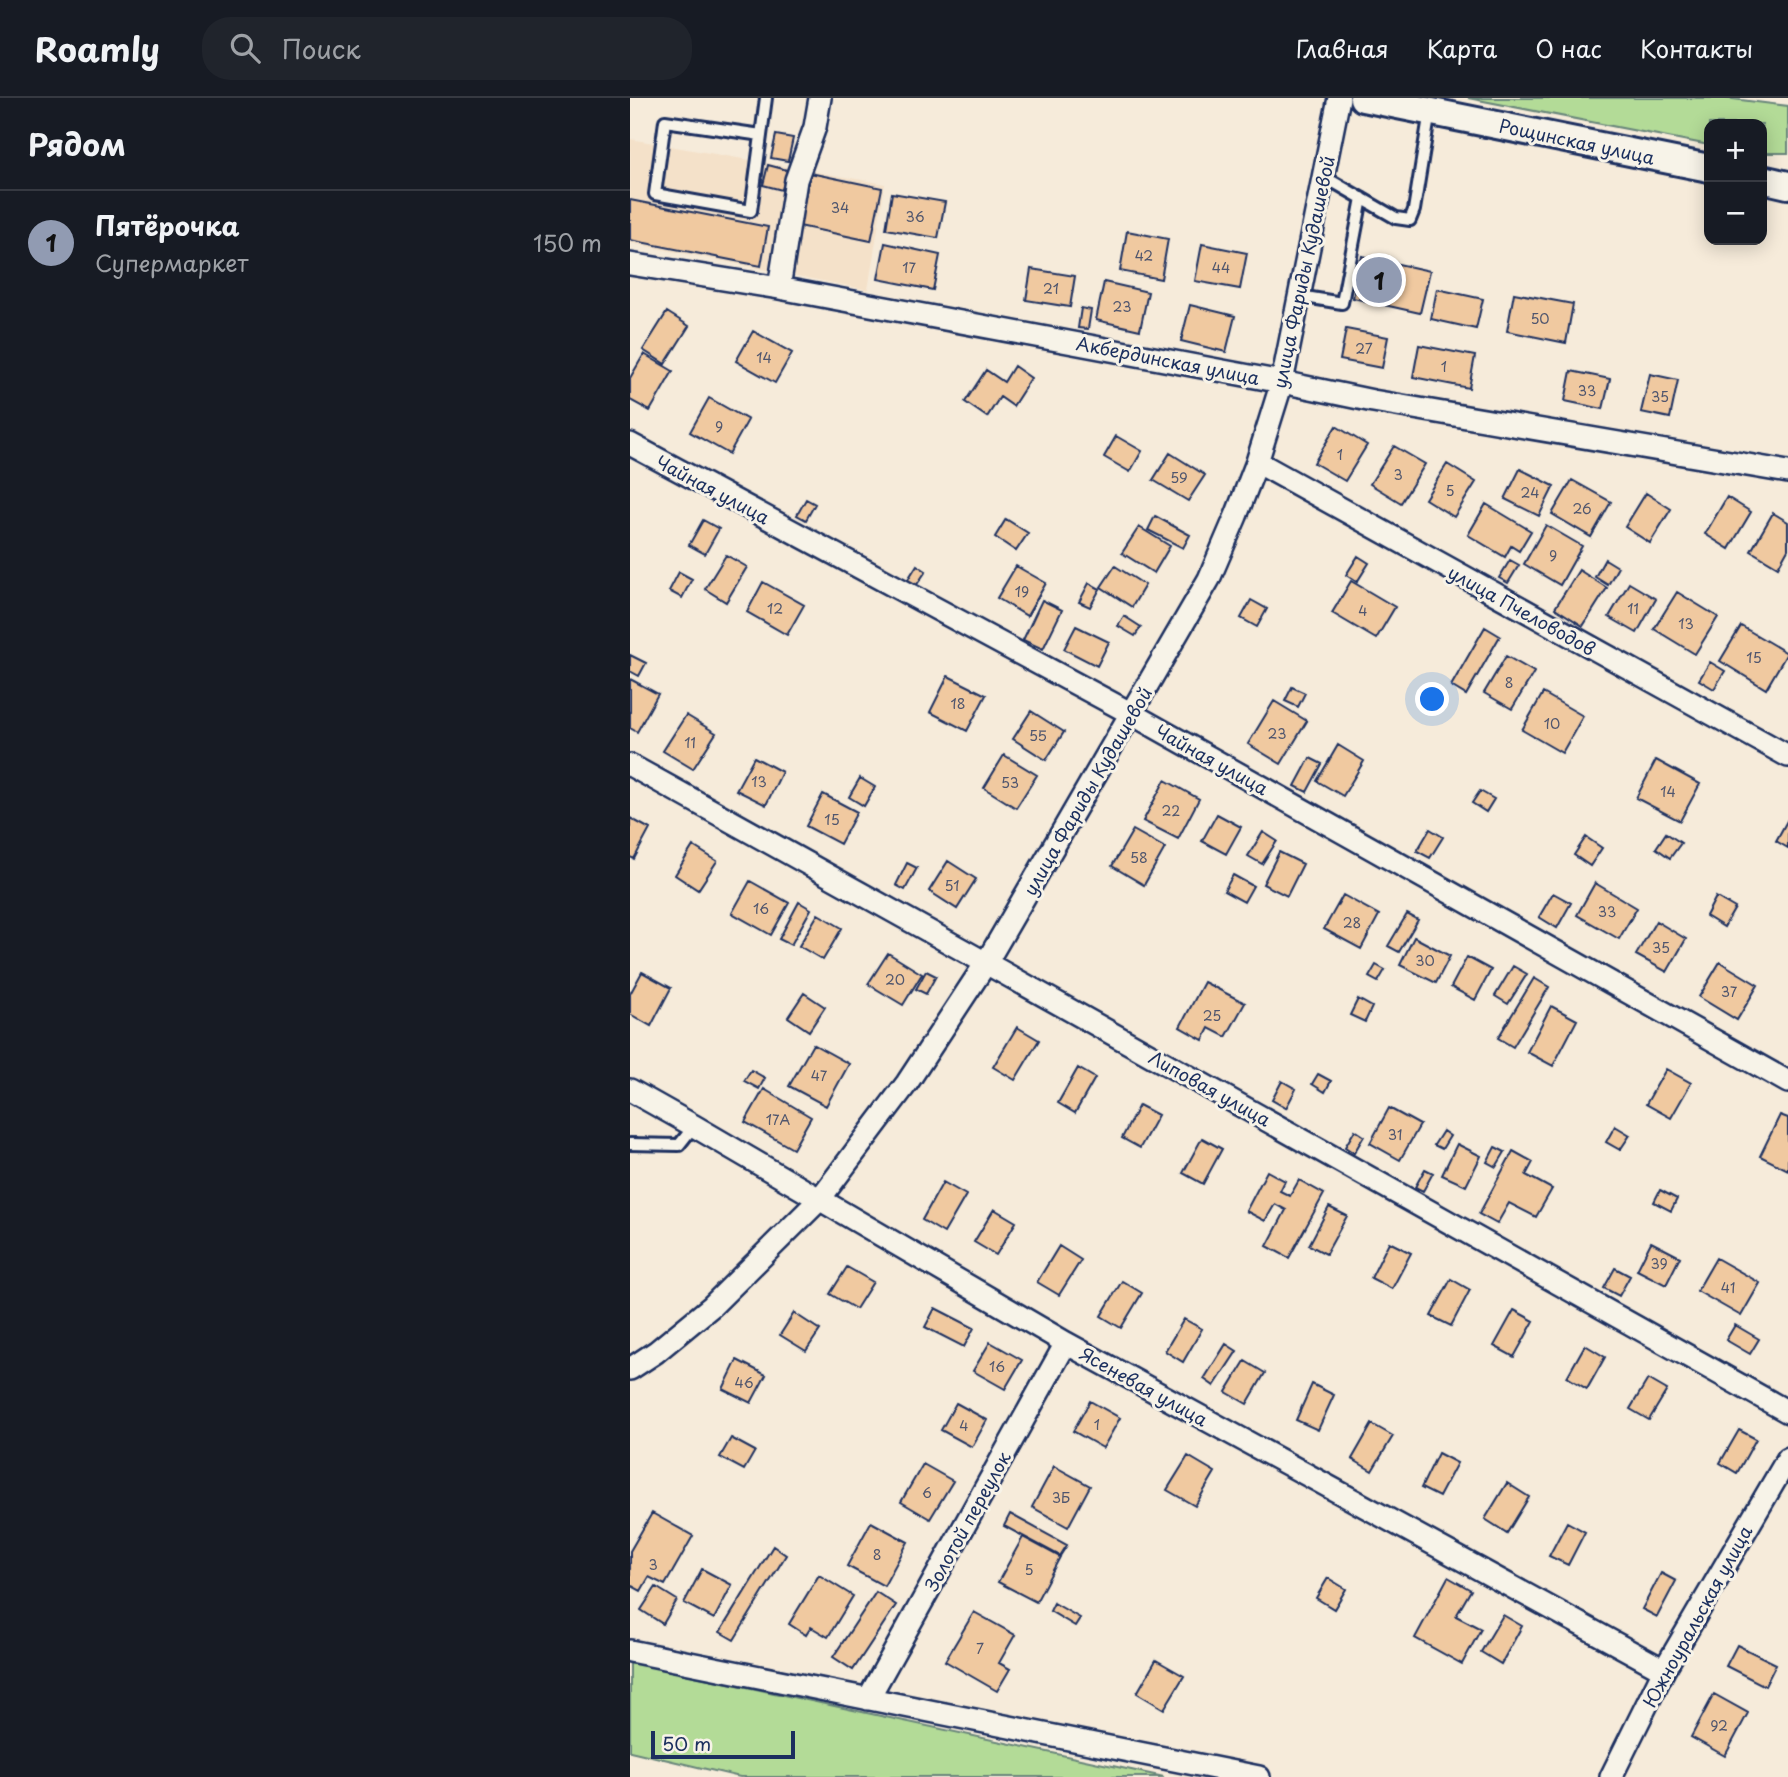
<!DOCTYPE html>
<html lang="ru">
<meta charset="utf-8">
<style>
:root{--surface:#171b24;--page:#20242c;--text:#f1f3f6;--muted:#9ea1a6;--line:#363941;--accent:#919bb2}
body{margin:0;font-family:"Playpen Sans",sans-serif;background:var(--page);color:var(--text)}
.controls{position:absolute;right:21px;top:21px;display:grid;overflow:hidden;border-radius:14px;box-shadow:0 4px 18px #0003}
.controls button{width:63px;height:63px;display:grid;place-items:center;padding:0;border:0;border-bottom:2px solid var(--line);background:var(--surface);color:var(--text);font:35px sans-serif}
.scale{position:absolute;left:21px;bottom:18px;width:144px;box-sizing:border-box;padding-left:7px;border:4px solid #1b2f5e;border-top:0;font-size:19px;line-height:24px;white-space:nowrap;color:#1b2f5e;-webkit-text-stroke:5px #f7f3e8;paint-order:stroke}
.you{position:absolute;left:803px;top:602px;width:24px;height:24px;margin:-18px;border:5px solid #fff;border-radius:50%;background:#1a73e8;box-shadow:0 0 0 10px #1a73e833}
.badge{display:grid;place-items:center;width:46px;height:46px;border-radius:50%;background:var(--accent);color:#111;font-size:23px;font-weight:700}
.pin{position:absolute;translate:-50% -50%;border:4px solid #fff;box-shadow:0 2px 7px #0006}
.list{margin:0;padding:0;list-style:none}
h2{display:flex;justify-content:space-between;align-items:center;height:91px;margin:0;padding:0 28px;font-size:30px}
h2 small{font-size:23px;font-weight:400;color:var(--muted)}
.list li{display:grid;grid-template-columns:46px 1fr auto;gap:21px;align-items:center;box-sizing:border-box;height:105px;padding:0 28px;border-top:2px solid var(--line)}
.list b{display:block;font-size:26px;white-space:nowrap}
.list p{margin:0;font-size:23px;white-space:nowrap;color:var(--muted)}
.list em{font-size:23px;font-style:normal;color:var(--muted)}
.icon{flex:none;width:38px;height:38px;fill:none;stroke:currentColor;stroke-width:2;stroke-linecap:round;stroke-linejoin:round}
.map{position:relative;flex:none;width:1158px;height:1679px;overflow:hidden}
header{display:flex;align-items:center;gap:42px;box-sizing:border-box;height:98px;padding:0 35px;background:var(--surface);border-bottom:2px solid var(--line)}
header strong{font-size:33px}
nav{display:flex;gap:38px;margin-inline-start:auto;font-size:24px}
.search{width:490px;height:63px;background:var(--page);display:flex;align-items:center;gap:18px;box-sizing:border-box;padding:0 24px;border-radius:28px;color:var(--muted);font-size:26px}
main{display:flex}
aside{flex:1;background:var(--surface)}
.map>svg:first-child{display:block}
.built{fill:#f4e1c9}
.green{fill:#b3db97;stroke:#67857a;stroke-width:2}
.building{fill:#f0c9a0;stroke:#1b2f5e;stroke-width:2}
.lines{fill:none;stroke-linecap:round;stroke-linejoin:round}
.service-casing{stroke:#1b2f5e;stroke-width:16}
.minor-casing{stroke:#1b2f5e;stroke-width:26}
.tertiary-casing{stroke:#1b2f5e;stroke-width:32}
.service{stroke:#f7f3e8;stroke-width:10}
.minor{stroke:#f7f3e8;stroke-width:21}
.tertiary{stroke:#f7f3e8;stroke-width:26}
.labels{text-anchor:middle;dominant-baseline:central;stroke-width:6;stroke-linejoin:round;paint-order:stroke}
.number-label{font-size:14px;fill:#50566e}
.street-label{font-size:18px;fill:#1b2f5e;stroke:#f7f3e8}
</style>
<header>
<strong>Roamly</strong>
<div class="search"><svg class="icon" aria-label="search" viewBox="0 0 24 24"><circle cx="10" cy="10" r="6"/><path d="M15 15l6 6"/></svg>Поиск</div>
<nav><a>Главная</a><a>Карта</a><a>О нас</a><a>Контакты</a></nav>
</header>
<main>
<aside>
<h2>Рядом<small></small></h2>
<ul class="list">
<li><span class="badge">1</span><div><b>Пятёрочка</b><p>Супермаркет</p></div><em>150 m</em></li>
</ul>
</aside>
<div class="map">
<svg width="1158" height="1679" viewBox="0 0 1158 1679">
<rect width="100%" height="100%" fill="#f6ebda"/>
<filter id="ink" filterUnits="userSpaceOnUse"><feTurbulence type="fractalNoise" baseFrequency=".0143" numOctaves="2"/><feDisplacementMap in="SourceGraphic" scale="14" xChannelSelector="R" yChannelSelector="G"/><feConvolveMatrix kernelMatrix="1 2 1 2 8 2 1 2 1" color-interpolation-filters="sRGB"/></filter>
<g filter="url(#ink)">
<path class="built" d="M0,41L255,86L238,192L0,145Z"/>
<path class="green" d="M838,0H1095L1158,8V55H1132V26H1079V47Z
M0,1564L534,1679H110L0,1653Z"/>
<path class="building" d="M146,37L163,40L158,63L141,60Z
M138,67L157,72L152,92L133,87Z
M180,75L252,90L241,143L169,128Z
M262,95L315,104L308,140L256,131Z
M0,102L138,129L131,168L0,142Z
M497,133L538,141L531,181L490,173Z
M255,145L310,157L303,192L248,181Z
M572,146L617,155L610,191L565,183Z
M732,158L800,173L790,215L723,200Z
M401,171L445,178L440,209L396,202Z
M474,184L518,194L510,232L466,222Z
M807,191L853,201L846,231L801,221Z
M884,195L943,206L936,245L877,233Z
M560,207L605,218L596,254L551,243Z
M451,210L461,212L458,231L448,230Z
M37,214L59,228L35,266L13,252Z
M716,231L758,239L752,270L710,262Z
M123,233L162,255L145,285L106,263Z
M789,247L845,258L839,290L783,279Z
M14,256L43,273L20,313L0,302V280Z
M384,268L401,280L383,308L370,299L357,319L335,304L356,272L374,284Z
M941,273L980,281L973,311L935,303Z
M1020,276L1048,282L1040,320L1011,314Z
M79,300L118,322L99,356L60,334Z
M706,328L737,347L715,383L684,365Z
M486,338L512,353L500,374L474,359Z
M764,348L795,366L771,405L740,386Z
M540,355L575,377L558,403L523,382Z
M817,366L846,384L824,419L795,401Z
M890,371L924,388L909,418L875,401Z
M942,382L981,404L961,439L922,416Z
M1016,395L1041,411L1020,445L995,429Z
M1097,399L1121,414L1099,451L1075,436Z
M176,401L185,406L176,422L167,417Z
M856,406L901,433L889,453L881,448L875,459L838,437Z
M1143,415L1158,424V451L1148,469L1121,453Z
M525,418L560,437L553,450L518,432Z
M376,421L398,435L386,453L365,439Z
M73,422L89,431L75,456L59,447Z
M916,427L952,448L930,487L894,466Z
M509,429L540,448L524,475L492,455Z
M96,457L117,469L96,504L75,491Z
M728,458L739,465L727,484L716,477Z
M975,461L988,469L978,487L965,479Z
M880,462L889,467L878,485L869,480Z
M287,467L296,473L286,488L277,483Z
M386,468L416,485L397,518L367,500Z
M485,468L515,487L502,509L471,489Z
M949,472L977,490L953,528L925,510Z
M49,474L62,481L52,500L39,493Z
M721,483L765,509L746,541L702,515Z
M133,484L174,507L157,537L117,514Z
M459,485L470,491L460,509L449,504Z
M999,485L1026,501L1007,535L979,519Z
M1047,494L1088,519L1065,556L1024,531Z
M412,502L432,512L413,551L393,542Z
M621,502L637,511L627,529L611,520Z
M494,518L511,529L505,538L488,528Z
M446,528L479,544L467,568L434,551Z
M1111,528L1157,555L1136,591L1090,563Z
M855,529L870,538L836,597L821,588Z
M0,557L16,565L9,578L0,573Z
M876,558L904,574L882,611L854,595Z
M1080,564L1095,573L1084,591L1069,582Z
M318,578L356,597L337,633L300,614Z
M0,581L28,596L7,634L0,630Z
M662,589L675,595L668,609L655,603Z
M913,595L953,618L932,655L892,632Z
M644,603L677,623L651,666L618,646Z
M401,613L434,634L416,662L383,641Z
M56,617L86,635L63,671L33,653Z
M708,647L734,663L713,698L687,683Z
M374,657L407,677L386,710L354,690Z
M124,659L152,674L136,707L106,692Z
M680,660L692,666L677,694L665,688Z
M1026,662L1070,686L1050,723L1006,700Z
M230,680L245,689L234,708L219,699Z
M535,682L569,701L548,741L513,723Z
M850,693L864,701L856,714L842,705Z
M193,696L227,714L210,746L176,728Z
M587,716L611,729L596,756L572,743Z
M0,720L20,731L4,761L0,759Z
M1158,721V750L1146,743Z
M800,731L813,739L800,760L787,753Z
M503,732L535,750L514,787L482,768Z
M633,734L647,743L632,766L618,758Z
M1036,735L1051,745L1040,760L1026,750Z
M956,739L972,750L960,768L944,757Z
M63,748L87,763L68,792L45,777Z
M649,754L673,766L657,798L633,786Z
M318,763L346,781L327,811L299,793Z
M277,765L287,770L275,792L266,787Z
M603,777L623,788L614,804L594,793Z
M120,783L159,805L141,837L102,815Z
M965,785L1007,810L989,841L947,817Z
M923,795L941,805L927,830L909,819Z
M713,797L749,817L731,851L694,831Z
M1086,799L1105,810L1094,829L1076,818Z
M169,804L181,811L161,847L149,841Z
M188,816L212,830L193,862L169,848Z
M777,816L788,822L769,854L758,848Z
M1026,823L1056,841L1037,874L1006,857Z
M784,839L820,858L806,885L770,867Z
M258,855L292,876L273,907L238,886Z
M837,859L861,872L845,902L821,889Z
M1090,864L1128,887L1107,922L1069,899Z
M746,867L755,872L748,884L739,879Z
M883,868L897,876L878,906L865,898Z
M296,873L306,878L296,896L286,891Z
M12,874L41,890L21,928L0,916V896Z
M904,880L919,889L883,949L868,940Z
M574,884L615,905L596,939L579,930L573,942L550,929Z
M174,895L195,909L179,933L158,919Z
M728,901L742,909L735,924L720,917Z
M921,908L947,922L923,968L897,954Z
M387,929L409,942L385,982L363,969Z
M183,946L219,966L196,1008L159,988Z
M448,970L465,980L445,1015L428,1005Z
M1036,971L1061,985L1041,1020L1016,1006Z
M121,972L135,980L129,991L114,983Z
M688,976L701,983L695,994L682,986Z
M652,983L666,991L656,1010L642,1002Z
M134,991L181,1019L163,1051L115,1024Z
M509,1007L528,1017L510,1050L492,1040Z
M759,1010L790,1027L770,1062L740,1045Z
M1150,1017L1158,1020V1072L1130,1058Z
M985,1028L1000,1037L990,1052L976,1044Z
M725,1032L734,1038L724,1055L715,1049Z
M813,1033L820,1038L812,1051L804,1047Z
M572,1040L592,1051L573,1086L553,1075Z
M827,1046L851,1058L836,1088L812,1077Z
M865,1049L875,1054L866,1069L857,1064Z
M883,1053L903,1064L896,1077L922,1091L906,1119L879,1105L867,1126L849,1116Z
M795,1071L803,1075L793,1093L785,1089Z
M637,1073L655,1083L650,1093L660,1098L669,1082L694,1096L659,1160L637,1148L656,1112L645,1106L635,1123L616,1113Z
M313,1084L336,1097L314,1135L292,1122Z
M1030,1092L1047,1101L1041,1113L1024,1104Z
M699,1109L717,1118L696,1156L679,1147Z
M364,1111L386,1124L366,1157L344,1144Z
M759,1144L781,1155L762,1191L741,1180Z
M1021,1144L1050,1159L1036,1187L1007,1172Z
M429,1148L451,1162L429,1197L407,1184Z
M1086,1160L1130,1185L1111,1218L1067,1193Z
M217,1169L243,1184L226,1211L200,1196Z
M985,1170L1000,1178L989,1198L974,1190Z
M821,1181L840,1192L821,1228L801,1218Z
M492,1183L512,1195L491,1230L471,1218Z
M305,1210L344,1230L334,1249L295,1229Z
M884,1212L904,1223L884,1259L864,1248Z
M164,1215L190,1232L176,1253L150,1237Z
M554,1221L572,1231L553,1264L535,1253Z
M1105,1227L1129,1241L1120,1256L1096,1242Z
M360,1244L392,1262L375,1291L343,1273Z
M596,1246L607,1253L584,1288L574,1281Z
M955,1247L975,1259L957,1291L937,1279Z
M107,1262L136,1277L121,1305L93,1291Z
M615,1263L635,1275L617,1306L596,1294Z
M1018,1281L1037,1292L1019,1322L1000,1311Z
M682,1286L704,1297L688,1332L666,1322Z
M460,1303L490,1320L473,1350L443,1333Z
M326,1305L357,1322L342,1349L311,1332Z
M742,1326L763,1338L742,1373L722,1361Z
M1109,1332L1126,1341L1107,1375L1090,1365Z
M101,1340L125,1353L114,1372L90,1359Z
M808,1355L827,1365L809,1399L791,1390Z
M558,1358L585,1374L565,1408L537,1392Z
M293,1366L323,1383L300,1421L271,1404Z
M424,1368L460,1388L438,1429L402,1409Z
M877,1385L899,1399L877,1435L855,1421Z
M22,1415L63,1438L35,1487L19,1479L11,1493L0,1487V1453Z
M380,1416L437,1447L430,1458L374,1428Z
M241,1424L278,1444L254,1488L217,1468Z
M937,1424L955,1434L938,1467L919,1458Z
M393,1439L430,1459L406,1504L368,1484Z
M143,1448L156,1457L104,1542L90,1534Z
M72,1471L102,1487L84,1521L54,1505Z
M1031,1475L1046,1483L1027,1519L1012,1511Z
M189,1477L223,1498L198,1539L181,1529L176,1537L159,1526Z
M818,1479L841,1492L826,1518L851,1531L832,1566L785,1540Z
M698,1480L716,1491L704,1511L686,1500Z
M26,1489L47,1502L33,1526L11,1512Z
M246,1494L266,1507L223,1572L203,1559Z
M424,1505L450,1520L445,1528L420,1513Z
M344,1514L385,1537L369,1565L380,1571L367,1593L315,1563Z
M873,1517L892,1528L871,1566L851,1554Z
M1107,1547L1146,1566L1135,1588L1096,1568Z
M526,1562L554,1578L534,1611L507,1595Z
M1084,1596L1118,1615L1095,1658L1061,1639Z"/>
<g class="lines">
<defs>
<path id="service" d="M131,37L35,23L25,96L121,113L136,0
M693,78L766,120L780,122L784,112L800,13
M669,198L712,205L732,100
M0,1046L49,1047L64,1028"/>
<path id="minor" d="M0,166L149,190L652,284L743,303L1158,374
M149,190L166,82L185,29L190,0
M0,346L502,616L1158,984
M627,364L1158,658
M0,667L356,865L1158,1314
M0,992L64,1028L436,1245L1034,1572
M0,1271L26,1254L82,1208L189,1102L277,985L356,865L579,481L606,418L627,364L652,284L709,0
M0,1553L629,1679
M238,1601L436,1245
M981,1679L1034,1572L1158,1360"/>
<path id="tertiary" d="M733,0L1079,70
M1132,81L1158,87"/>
</defs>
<use href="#service" class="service-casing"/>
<use href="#minor" class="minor-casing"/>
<use href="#tertiary" class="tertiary-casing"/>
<use href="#service" class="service"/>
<use href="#minor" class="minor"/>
<use href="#tertiary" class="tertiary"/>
</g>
</g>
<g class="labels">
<g class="number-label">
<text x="210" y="109">34</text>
<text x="285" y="118">36</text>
<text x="514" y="157">42</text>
<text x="279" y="169">17</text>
<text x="591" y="169">44</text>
<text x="421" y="190">21</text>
<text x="492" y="208">23</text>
<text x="910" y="220">50</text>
<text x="734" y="250">27</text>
<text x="134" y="259">14</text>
<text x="814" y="268">1</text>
<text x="957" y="292">33</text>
<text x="1030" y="298">35</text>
<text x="89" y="328">9</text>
<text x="710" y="356">1</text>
<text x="768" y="376">3</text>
<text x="549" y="379">59</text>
<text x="820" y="392">5</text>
<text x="900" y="394">24</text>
<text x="952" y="410">26</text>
<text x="923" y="457">9</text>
<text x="392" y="493">19</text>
<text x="145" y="510">12</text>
<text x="1003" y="510">11</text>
<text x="733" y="512">4</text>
<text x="1056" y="525">13</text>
<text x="1124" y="559">15</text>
<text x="879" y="584">8</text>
<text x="328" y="605">18</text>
<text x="922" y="625">10</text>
<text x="647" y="635">23</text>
<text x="408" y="637">55</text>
<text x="60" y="644">11</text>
<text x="129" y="683">13</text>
<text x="380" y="684">53</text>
<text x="1038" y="693">14</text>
<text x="541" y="712">22</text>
<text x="202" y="721">15</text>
<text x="509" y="759">58</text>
<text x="322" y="787">51</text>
<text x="131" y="810">16</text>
<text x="977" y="813">33</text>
<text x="722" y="824">28</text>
<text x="1031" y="849">35</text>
<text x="795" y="862">30</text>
<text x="265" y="881">20</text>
<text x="1099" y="893">37</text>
<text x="582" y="917">25</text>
<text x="189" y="977">47</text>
<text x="148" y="1021">17А</text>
<text x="765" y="1036">31</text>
<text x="1029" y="1165">39</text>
<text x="1098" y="1189">41</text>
<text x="367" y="1268">16</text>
<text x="114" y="1284">46</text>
<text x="467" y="1326">1</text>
<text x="334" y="1327">4</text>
<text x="297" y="1394">6</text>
<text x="431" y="1399">3Б</text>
<text x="247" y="1456">8</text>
<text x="23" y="1466">3</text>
<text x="399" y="1471">5</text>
<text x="350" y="1550">7</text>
<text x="1089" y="1627">92</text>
</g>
<g class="street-label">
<text transform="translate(947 43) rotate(12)">Рощинская улица</text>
<text transform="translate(673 174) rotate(-78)">улица Фариды Кудашевой</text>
<text transform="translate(538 262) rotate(11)">Акбердинская улица</text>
<text transform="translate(83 391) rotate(28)">Чайная улица</text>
<text transform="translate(892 512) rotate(29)">улица Пчеловодов</text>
<text transform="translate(582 661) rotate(29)">Чайная улица</text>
<text transform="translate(457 693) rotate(-60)">улица Фариды Кудашевой</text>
<text transform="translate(580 990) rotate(29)">Липовая улица</text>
<text transform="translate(514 1288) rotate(29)">Ясеневая улица</text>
<text transform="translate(337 1423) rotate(-61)">Золотой переулок</text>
<text transform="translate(1067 1518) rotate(-61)">Южноуральская улица</text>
</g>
</g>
</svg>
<div class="controls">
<button>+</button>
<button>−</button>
</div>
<div class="scale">50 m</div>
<div class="you"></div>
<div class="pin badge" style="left:749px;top:182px">1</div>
</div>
</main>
